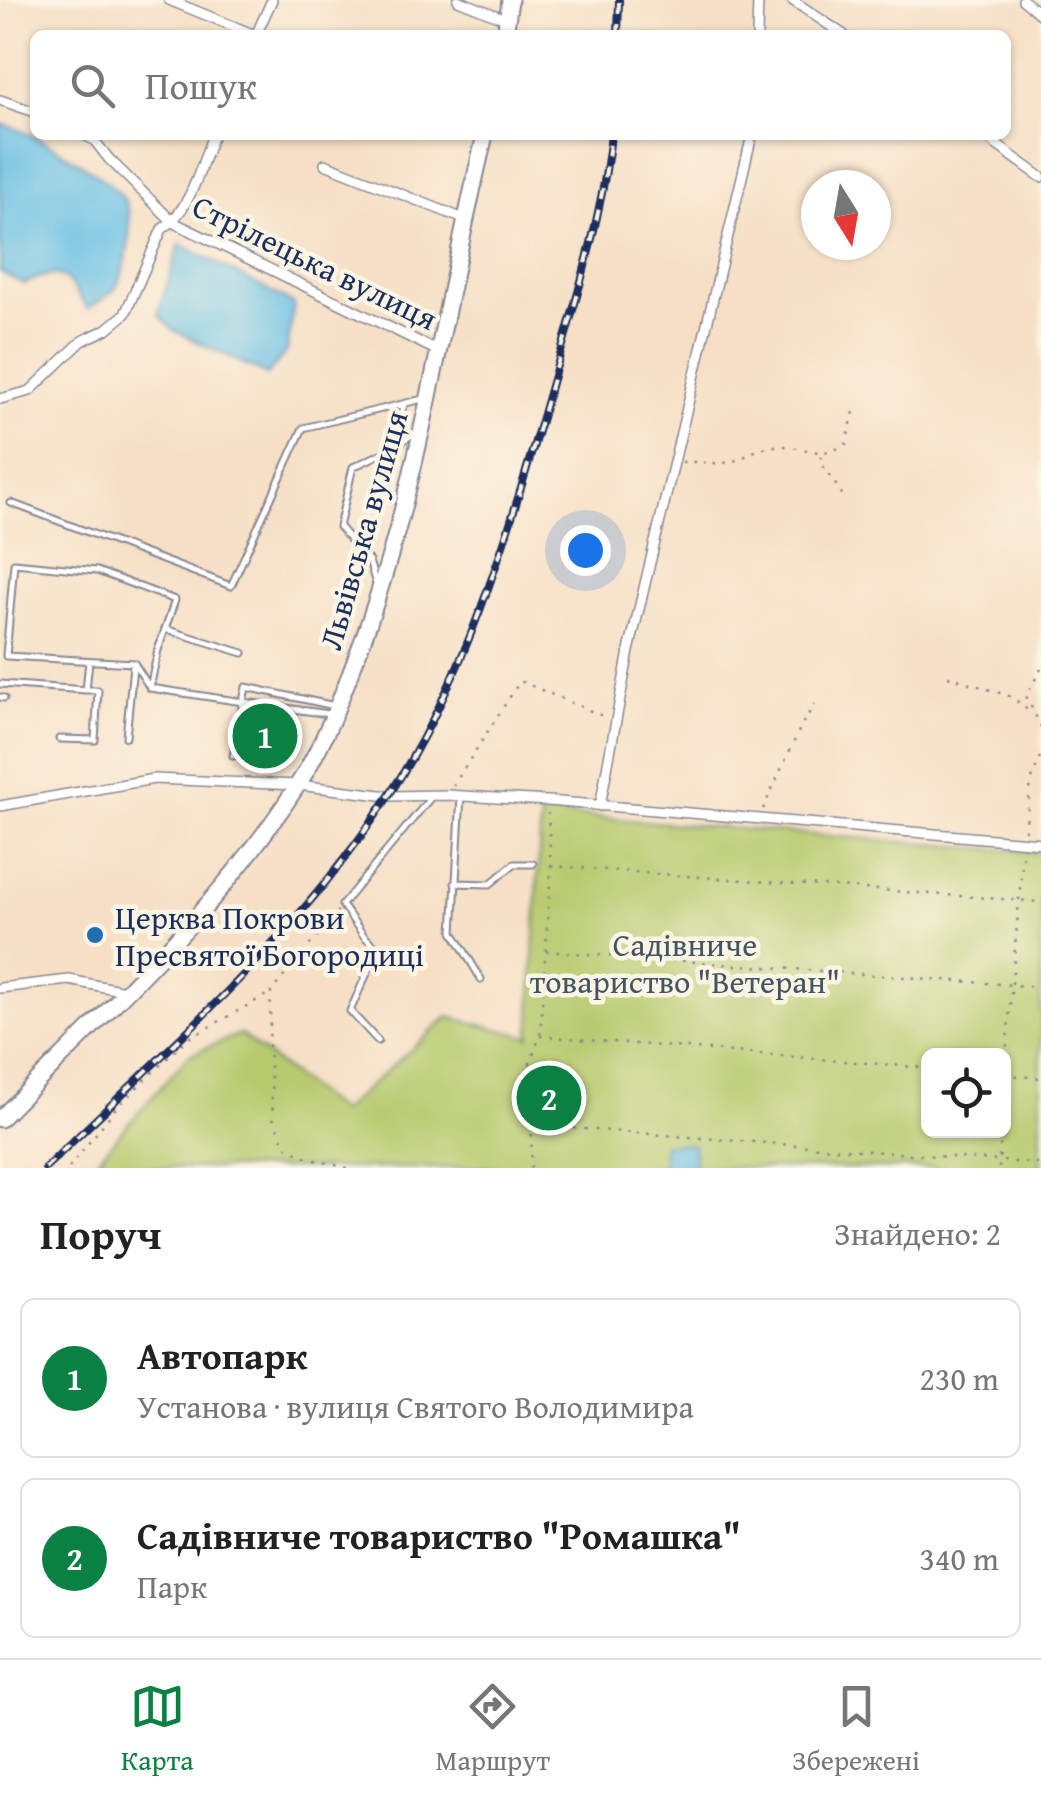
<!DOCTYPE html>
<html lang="uk">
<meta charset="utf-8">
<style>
:root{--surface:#fff;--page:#f2f2f2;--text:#222;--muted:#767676;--line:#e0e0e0;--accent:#0b8043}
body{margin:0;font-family:"Gentium Book Plus",serif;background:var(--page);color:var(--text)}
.controls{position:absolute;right:30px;bottom:30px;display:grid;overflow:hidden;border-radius:15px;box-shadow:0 2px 8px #0004}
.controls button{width:90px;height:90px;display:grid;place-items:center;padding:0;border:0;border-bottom:2px solid var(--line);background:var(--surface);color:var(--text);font:50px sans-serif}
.compass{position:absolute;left:801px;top:170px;width:90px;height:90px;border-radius:50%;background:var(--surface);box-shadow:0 2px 8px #0004;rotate:169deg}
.you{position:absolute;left:585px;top:550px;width:35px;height:35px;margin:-25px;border:8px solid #fff;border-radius:50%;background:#1a73e8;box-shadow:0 0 0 15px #1a73e833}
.badge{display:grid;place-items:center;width:65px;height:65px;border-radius:50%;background:var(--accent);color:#fff;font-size:32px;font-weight:700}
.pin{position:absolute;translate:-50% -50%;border:5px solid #fff;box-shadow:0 2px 10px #0006}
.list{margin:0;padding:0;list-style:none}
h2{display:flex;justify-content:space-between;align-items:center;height:130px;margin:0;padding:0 40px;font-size:42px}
h2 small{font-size:32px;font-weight:400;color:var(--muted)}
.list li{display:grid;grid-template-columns:65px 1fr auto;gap:30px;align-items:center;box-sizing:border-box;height:160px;margin:0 20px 20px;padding:0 20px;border:2px solid var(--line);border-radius:15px}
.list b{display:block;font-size:38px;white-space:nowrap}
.list p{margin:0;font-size:32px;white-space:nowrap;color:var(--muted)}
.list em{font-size:32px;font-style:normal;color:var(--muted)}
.icon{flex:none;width:55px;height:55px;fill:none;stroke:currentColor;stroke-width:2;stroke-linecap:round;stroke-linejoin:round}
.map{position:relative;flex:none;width:1041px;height:1168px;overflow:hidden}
.search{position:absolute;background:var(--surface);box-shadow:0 2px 8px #0004;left:30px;right:30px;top:30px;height:110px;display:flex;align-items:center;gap:25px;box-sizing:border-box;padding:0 35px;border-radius:15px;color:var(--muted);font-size:38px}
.sheet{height:490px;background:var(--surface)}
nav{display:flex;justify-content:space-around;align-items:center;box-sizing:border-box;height:140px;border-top:2px solid var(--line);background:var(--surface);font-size:28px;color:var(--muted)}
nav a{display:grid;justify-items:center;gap:5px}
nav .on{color:var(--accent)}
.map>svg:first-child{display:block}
.green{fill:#b6c96c;stroke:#687c65;stroke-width:2.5;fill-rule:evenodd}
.water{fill:#68c0e5;stroke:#4278a2;stroke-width:2.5}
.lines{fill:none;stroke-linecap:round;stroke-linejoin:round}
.lane-casing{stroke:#888792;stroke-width:9}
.street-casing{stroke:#888792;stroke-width:12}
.primary-casing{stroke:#888792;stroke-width:19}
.path{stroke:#888792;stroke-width:2.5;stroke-dasharray:2.5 8;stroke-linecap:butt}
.lane{stroke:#fff;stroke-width:5}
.street{stroke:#fff;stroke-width:9}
.primary{stroke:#fff;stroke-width:15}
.rail-casing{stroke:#1b2f5e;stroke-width:8}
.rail{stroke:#fcf5e5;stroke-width:4;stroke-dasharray:11;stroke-linecap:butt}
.poi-dot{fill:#1f6fb2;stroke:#fcf5e5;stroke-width:4}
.labels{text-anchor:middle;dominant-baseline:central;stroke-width:9;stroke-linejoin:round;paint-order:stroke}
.street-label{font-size:32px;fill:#1b2f5e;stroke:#fcf5e5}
.poi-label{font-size:32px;fill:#1b2f5e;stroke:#fcf5e5;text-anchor:start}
.park-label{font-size:32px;fill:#425662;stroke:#fcf5e5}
</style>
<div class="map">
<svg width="1041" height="1168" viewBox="0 0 1041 1168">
<rect width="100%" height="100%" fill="#fcf5e5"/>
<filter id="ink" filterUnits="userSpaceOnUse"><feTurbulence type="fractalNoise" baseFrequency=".01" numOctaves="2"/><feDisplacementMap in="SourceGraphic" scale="20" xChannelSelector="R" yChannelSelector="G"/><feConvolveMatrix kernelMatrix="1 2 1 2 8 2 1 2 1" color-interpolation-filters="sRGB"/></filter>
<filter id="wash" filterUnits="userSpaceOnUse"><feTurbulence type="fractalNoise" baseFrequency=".0048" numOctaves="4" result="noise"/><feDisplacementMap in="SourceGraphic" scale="40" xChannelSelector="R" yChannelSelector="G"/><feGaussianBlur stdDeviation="2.25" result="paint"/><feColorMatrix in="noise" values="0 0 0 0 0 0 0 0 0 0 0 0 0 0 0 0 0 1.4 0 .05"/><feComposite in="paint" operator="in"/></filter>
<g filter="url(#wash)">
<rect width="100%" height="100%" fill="#f6dfc5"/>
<path class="green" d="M541,813L1041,853V1168H90L189,1055L240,1034L340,1112L448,1017L530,1037ZM928,1056H1004V1130H928Z"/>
<path class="water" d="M0,124C27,128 112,178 125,201C135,219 127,275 113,291C107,298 95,303 88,309C64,276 65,265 24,284L0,272Z
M180,244L294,304L287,350L267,375L173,330L158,314Z
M663,1144H693L695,1168H663Z"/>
</g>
<g filter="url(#ink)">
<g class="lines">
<defs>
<path id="lane" d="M392,446L404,404
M11,503L231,586L303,428L427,398
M376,584L369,561L339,527L353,467L391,449L416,432
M165,629L243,653
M0,684L86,690
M150,688L158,650L175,600L97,571L14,563L6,656L134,663L150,688L243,702L246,687L335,706
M0,697L4,698
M126,737L133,666
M59,739L95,740L98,690H86L89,661
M233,756L243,702L329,714
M461,796L453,932L481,979
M455,883L490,884L514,864H533
M378,1041L350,1011L378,949L364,936L342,905L432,796"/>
<path id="street" d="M169,0L255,35
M458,0L508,20
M792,0L844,35
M1023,0L1041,15
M256,35L272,0
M757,35L758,0
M0,100L35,112
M84,135L94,140L109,159L173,222L438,351
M983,135L1041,177
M325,164L464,219
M0,399L30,391L82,341L107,329L125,314L162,229C190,212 201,165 213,135
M0,806L154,779L298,785L389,796L447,795L548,801L1041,843
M600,806L629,651L752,135
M0,988L69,980L125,991"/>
<path id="primary" d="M505,35L510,0
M0,1119C103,1014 217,911 297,786C323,746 340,701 357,656C420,488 443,308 485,135"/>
</defs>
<use href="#lane" class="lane-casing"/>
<use href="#street" class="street-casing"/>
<use href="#primary" class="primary-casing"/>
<path class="path" d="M821,456L823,466L846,500
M682,462C697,461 717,465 730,462C743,459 755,449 768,447C799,441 816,463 846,444L855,408
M1041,669L1026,696L1041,727
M948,676L1012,697L1031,713
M453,786L520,681L605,717
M763,809L802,724L815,704
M1025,831L1031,782L1041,754
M551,866L1041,902
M338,911L271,992L269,1048L273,1118L287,1147L311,1159L348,1168
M546,951L1041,987
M540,1036L928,1068
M1005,1075L1041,1078
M1004,1078L1023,853
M532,1125L1041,1164
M69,1168L115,1109L186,1040L270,993
M531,1168L532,1125L525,1077L540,1036L551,866L548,813
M999,1168L1001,1130"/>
<use href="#lane" class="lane"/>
<use href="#street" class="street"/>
<use href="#primary" class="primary"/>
<defs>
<path id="rail" d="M618,35L619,0
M45,1168C165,1051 296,939 388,797C465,679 504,547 543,414C569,322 600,230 611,135"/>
</defs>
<use href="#rail" class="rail-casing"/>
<use href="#rail" class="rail"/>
</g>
</g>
<circle class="poi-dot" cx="95" cy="935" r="10"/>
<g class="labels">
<g class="street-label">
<text transform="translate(315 262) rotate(26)">Стрілецька вулиця</text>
<text transform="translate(363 530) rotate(-74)">Львівська вулиця</text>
</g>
<g class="poi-label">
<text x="115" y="917">Церква Покрови<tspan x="115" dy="37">Пресвятої Богородиці</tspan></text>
</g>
<g class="park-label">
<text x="685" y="944">Садівниче<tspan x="685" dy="37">товариство "Ветеран"</tspan></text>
</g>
</g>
</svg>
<div class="controls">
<button><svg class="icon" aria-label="locate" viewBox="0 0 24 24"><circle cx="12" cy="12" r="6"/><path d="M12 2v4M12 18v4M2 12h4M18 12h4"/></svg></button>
</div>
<svg class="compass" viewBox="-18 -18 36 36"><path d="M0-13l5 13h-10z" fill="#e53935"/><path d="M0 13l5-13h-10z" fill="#767676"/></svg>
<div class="you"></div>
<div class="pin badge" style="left:265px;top:736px">1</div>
<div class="pin badge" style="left:549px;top:1098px">2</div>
<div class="search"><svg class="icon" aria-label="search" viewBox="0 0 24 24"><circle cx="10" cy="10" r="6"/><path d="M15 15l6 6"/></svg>Пошук</div>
</div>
<section class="sheet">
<h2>Поруч<small>Знайдено: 2</small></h2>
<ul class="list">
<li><span class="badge">1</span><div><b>Автопарк</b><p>Установа · вулиця Святого Володимира</p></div><em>230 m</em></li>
<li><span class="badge">2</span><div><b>Садівниче товариство &quot;Ромашка&quot;</b><p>Парк</p></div><em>340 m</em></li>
</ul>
</section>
<nav>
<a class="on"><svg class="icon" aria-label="map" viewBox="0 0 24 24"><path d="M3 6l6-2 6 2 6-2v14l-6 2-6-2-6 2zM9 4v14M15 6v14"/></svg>Карта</a>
<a><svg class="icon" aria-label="directions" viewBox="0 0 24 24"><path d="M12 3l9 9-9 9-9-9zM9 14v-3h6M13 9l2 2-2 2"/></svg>Маршрут</a>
<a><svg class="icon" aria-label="saved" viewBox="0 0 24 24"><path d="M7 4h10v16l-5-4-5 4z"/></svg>Збережені</a>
</nav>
